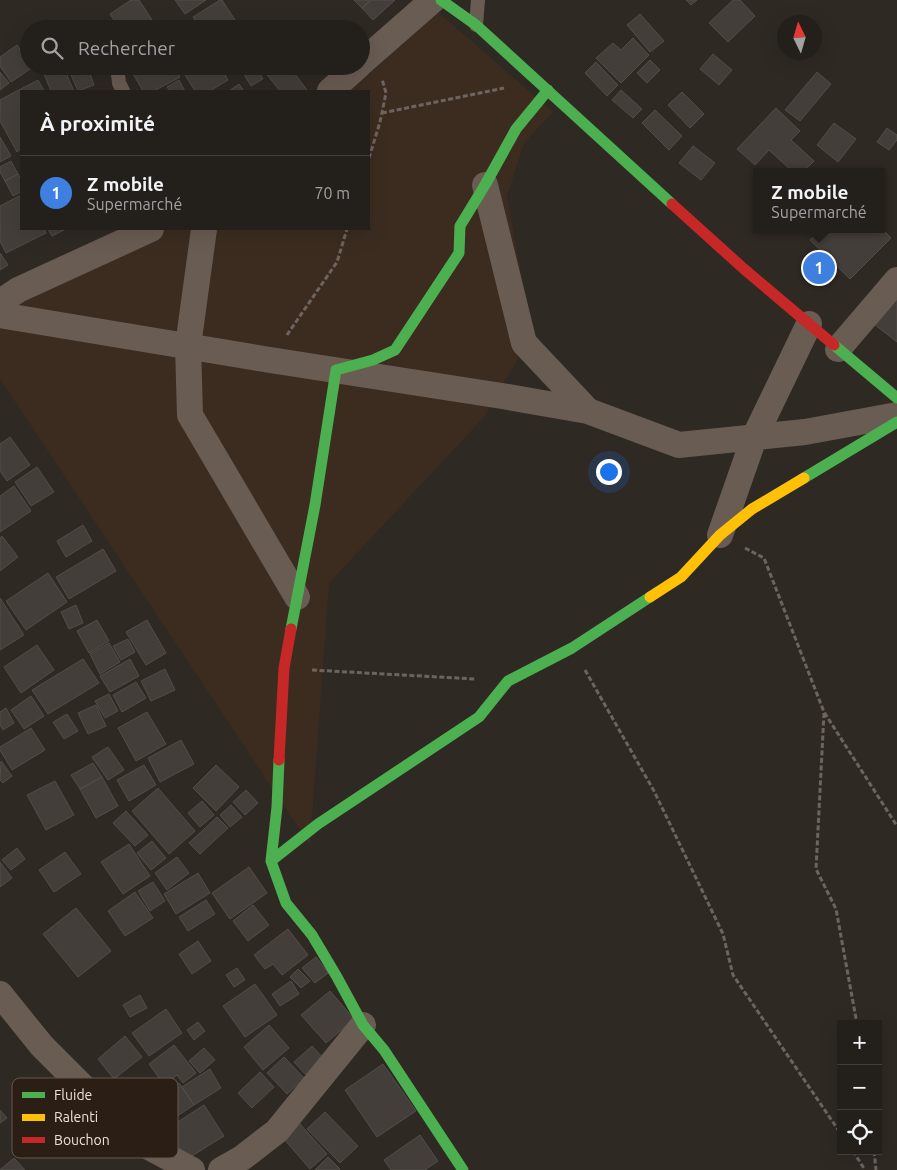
<!DOCTYPE html>
<html lang="fr">
<meta charset="utf-8">
<style>
:root{--surface:#231f1b;--page:#2f2c28;--text:#f1f3f6;--muted:#a3a2a3;--line:#403d3a;--accent:#db2777}
body{margin:0;font-family:Ubuntu,sans-serif;background:var(--page);color:var(--text)}
.controls{position:absolute;right:15px;bottom:15px;display:grid;overflow:hidden;border-radius:0px;box-shadow:0 5px 20px #0002}
.controls button{width:45px;height:45px;display:grid;place-items:center;padding:0;border:0;border-bottom:1px solid var(--line);background:var(--surface);color:var(--text);font:25px sans-serif}
.compass{position:absolute;left:777px;top:15px;width:45px;height:45px;border-radius:50%;background:var(--surface);box-shadow:0 5px 20px #0002;rotate:355deg}
.you{position:absolute;left:608px;top:471px;width:18px;height:18px;margin:-12px;border:4px solid #fff;border-radius:50%;background:#1a73e8;box-shadow:0 0 0 8px #1a73e833}
.badge{display:grid;place-items:center;width:32px;height:32px;border-radius:50%;background:var(--accent);color:#fff;font-size:16px;font-weight:700}
.pin{position:absolute;translate:-50% -50%;border:2px solid #fff;box-shadow:0 1px 5px #0006}
.popup{position:absolute;left:753px;top:168px;width:132px;height:65px;box-sizing:border-box;display:grid;place-content:center;border-radius:0px;background:var(--surface);filter:drop-shadow(0 1px 4px #0005);font-size:16px;white-space:nowrap;color:var(--muted)}
.popup b{font-size:19px;color:var(--text)}
.popup::after{content:'';position:absolute;left:50%;top:100%;margin-left:-10px;border:10px solid transparent;border-top-color:var(--surface)}
.list{margin:0;padding:0;list-style:none}
h2{display:flex;justify-content:space-between;align-items:center;height:65px;margin:0;padding:0 20px;font-size:21px}
h2 small{font-size:16px;font-weight:400;color:var(--muted)}
.list li{display:grid;grid-template-columns:32px 1fr auto;gap:15px;align-items:center;box-sizing:border-box;height:75px;padding:0 20px;border-top:1px solid var(--line)}
.list b{display:block;font-size:19px;white-space:nowrap}
.list p{margin:0;font-size:16px;white-space:nowrap;color:var(--muted)}
.list em{font-size:16px;font-style:normal;color:var(--muted)}
.icon{flex:none;width:28px;height:28px;fill:none;stroke:currentColor;stroke-width:2;stroke-linecap:round;stroke-linejoin:round}
.map{position:relative;flex:none;width:897px;height:1170px;overflow:hidden}
.search{position:absolute;background:var(--surface);box-shadow:0 5px 20px #0002;left:20px;top:20px;width:350px;height:55px;display:flex;align-items:center;gap:12px;box-sizing:border-box;padding:0 18px;border-radius:28px;color:var(--muted);font-size:19px}
.panel{position:absolute;background:var(--surface);box-shadow:0 5px 20px #0002;left:20px;top:90px;width:350px;height:140px;border-radius:0px}
.map>svg:first-child{display:block}
.built{fill:#3c2c20}
.building{fill:#443e3a;stroke:#534d49}
.lines{fill:none;stroke-linecap:round;stroke-linejoin:round}
.path{stroke:#6e645f;stroke-width:3;stroke-dasharray:5 2.5;stroke-linecap:butt}
.lane{stroke:#695c53;stroke-width:14}
.street{stroke:#695c53;stroke-width:26}
.fast{stroke:#4caf50;stroke-width:11}
.slow{stroke:#ffc107;stroke-width:11}
.jam{stroke:#c62828;stroke-width:11}
.key{fill:#2a1e15;stroke:#645951;stroke-width:1}
.key-label{font-size:14px;fill:#eae2dc}
</style>
<div class="map">
<svg width="897" height="1170" viewBox="0 0 897 1170">
<rect width="100%" height="100%" fill="#2f2924"/>
<path class="built" d="M412,0H424L553,112L524,143L507,196L532,335L484,417L329,583L310,845L0,379V287L121,229H369V91H314Z"/>
<path class="building" d="M131,0H139L158,29H120L110,14Z
M175,0H206L185,14Z
M220,0H222L241,29H201L193,17Z
M354,0H371L362,8Z
M371,0H395L373,20L362,8Z
M686,0H697L691,5Z
M733,0H740L755,16L728,42L709,23Z
M640,14L664,41L650,52L627,25Z
M633,38L649,55L621,83L596,58L613,43L621,50Z
M17,45L29,62V66H32L33,67L11,82L0,66V57Z
M713,54L732,70L719,85L700,69Z
M650,60L660,70L647,83L637,73Z
M596,62L618,85L607,96L585,73Z
M63,66L74,91H51L44,74Z
M130,66H174L180,77L154,91H143L129,67Z
M220,66L228,80L210,91H195L180,67Z
M239,66H255L263,79L251,86Z
M260,66H289L307,90L305,91H280Z
M88,68L94,85L78,91L71,75Z
M0,72L9,83L0,90Z
M817,72L831,84L800,121L785,110Z
M38,80L44,91H21V149L17,152L0,121V100Z
M179,80L185,91H170L167,87Z
M239,84L244,91H229Z
M621,90L642,109L633,118L612,100Z
M682,92L704,114L690,128L668,105Z
M776,108L800,131L791,140L814,161L803,172H793L769,150L755,165L737,149Z
M655,110L682,136L669,150L642,123Z
M834,123L856,139L838,162L817,145Z
M887,128L897,135V140L889,150L877,142Z
M0,137L11,156L0,162Z
M693,146L715,163L701,180L679,163Z
M11,161L18,174L5,181L0,172V167Z
M18,174L21,179V192L13,196L5,181Z
M21,195V229H44L46,233L6,253L0,241V206Z
M48,229H66L52,236Z
M820,229H882L891,238L850,279L810,240Z
M0,253L8,265L0,270Z
M897,297V342L874,324Z
M10,437L30,465L7,481L0,471V444Z
M37,467L54,492L31,506L15,482Z
M14,486L31,511L0,532V496Z
M83,525L92,541L66,557L57,541Z
M2,536L18,557L0,571V538Z
M103,549L116,571L69,599L56,577Z
M48,573L67,602L26,630L6,601Z
M0,598L24,635L0,650Z
M76,605L83,623L69,629L61,612Z
M97,620L109,641L89,653L77,631Z
M147,620L166,653L146,665L126,632Z
M128,639L135,652L121,660L113,646Z
M109,643L120,662L100,674L90,654Z
M37,645L54,670L21,693L4,667Z
M83,659L99,683L48,714L32,690Z
M130,659L139,676L110,692L100,676Z
M165,669L175,690L151,701L141,681Z
M136,682L146,698L122,712L113,695Z
M109,694L118,711L105,718L95,701Z
M31,696L44,716L24,729L11,710Z
M96,705L106,726L88,734L78,713Z
M6,708L14,723L3,730L0,725V712Z
M147,712L166,744L136,761L118,728Z
M67,714L78,731L64,739L53,722Z
M31,728L45,750L12,770L0,750V747Z
M181,740L194,764L160,782L148,758Z
M108,747L124,770L108,780L92,757Z
M1,761L12,776L3,783L0,780Z
M93,763L102,777L80,789L71,775Z
M144,765L156,785L129,801L117,780Z
M216,765L239,787L216,811L193,788Z
M102,777L118,806L96,818L80,789Z
M55,781L74,815L46,830L27,795Z
M158,788L195,831L169,854L132,811Z
M246,790L258,803L245,815L233,802Z
M202,801L214,815L200,827L188,813Z
M231,805L242,817L230,827L220,815Z
M126,811L148,835L135,846L113,823Z
M217,817L228,828L200,854L189,843Z
M152,841L166,858L151,870L137,853Z
M129,844L150,876L123,894L101,862Z
M17,848L25,859L11,870L2,860Z
M65,852L81,874L54,892L39,870Z
M177,857L189,873L167,890L155,873Z
M0,862L12,878L0,887Z
M249,867L267,893L230,919L212,893Z
M198,873L210,893L176,914L164,894Z
M153,882L165,901L150,911L138,891Z
M135,892L153,918L125,936L108,911Z
M206,900L215,914L188,931L179,917Z
M253,905L269,925L248,941L233,921Z
M76,908L111,951L78,977L43,934Z
M288,929L308,955L282,975L273,964L265,969L254,955Z
M198,941L211,961L192,974L179,954Z
M316,957L328,973L315,983L302,968Z
M237,968L245,980L234,987L226,975Z
M298,969L310,981L301,988L290,977Z
M291,981L299,994L280,1006L272,994Z
M255,984L277,1015L245,1037L223,1006Z
M330,991L354,1019L326,1043L301,1015Z
M140,995L147,1008L130,1017L123,1005Z
M166,1009L182,1033L149,1056L132,1033Z
M198,1022L205,1031L194,1040L187,1030Z
M269,1025L289,1048L263,1070L244,1047Z
M125,1036L142,1057L114,1079L98,1059Z
M174,1045L196,1073L183,1083L177,1075L164,1085L149,1064Z
M312,1046L324,1059L307,1076L294,1062Z
M204,1048L215,1060L200,1073L189,1061Z
M284,1057L304,1078L287,1094L267,1073Z
M383,1064L416,1111L377,1137L345,1090Z
M210,1069L221,1088L194,1105L182,1087Z
M260,1072L274,1087L252,1108L238,1093Z
M179,1083L194,1105L168,1122L154,1099Z
M152,1084L158,1091L144,1102L139,1095Z
M204,1105L224,1136L187,1159L167,1129Z
M0,1110L7,1118L0,1123Z
M325,1112L358,1146L340,1163L307,1129Z
M300,1124L327,1154L310,1169L283,1138Z
M420,1135L438,1161L425,1170H391L384,1160Z
M328,1157L340,1169L339,1170H315Z
M14,1158L25,1170H0Z"/>
<g class="lines">
<path class="path" d="M382,113L504,88
M369,158L380,122L386,93L382,79
M287,335L337,262L347,229
M745,548L764,558L824,712L897,826
M312,670L475,679
M585,670L654,791L723,934L733,975L841,1134
M824,713L816,869L836,909L857,1024
M853,1151L865,1170
M874,1151L876,1170"/>
<path class="lane" d="M476,25L478,0
M117,66L119,83L123,91"/>
<path class="street" d="M361,63L433,0
M330,91L358,66
M485,185L524,343L588,411L679,445L805,432L897,415
M204,229L188,346L190,415L297,597
M0,302L18,290L151,229
M0,315L270,360L502,396L588,411
M838,349L897,280
M720,535L754,438L809,324
M0,994L42,1046L82,1086L116,1116L147,1146L192,1170
M221,1170L242,1158L277,1131L363,1025"/>
<path class="fast" d="M441,0L476,25L672,204
M834,345L897,398
M804,478L897,422
M291,629L315,505L336,370L373,360L395,350L459,253L460,226L485,185L516,129L548,90
M279,760L277,807L271,861L286,903L312,935L337,977L363,1025L384,1050L463,1170
M271,861L318,824L479,717L508,681L572,648L650,597"/>
<path class="slow" d="M650,597L681,577L720,535L752,509L804,478"/>
<path class="jam" d="M672,204L744,269L834,345
M279,760L284,668L291,629"/>
</g>
<rect x="12" y="1078" width="166" height="80" rx="8" class="key"/>
<rect x="22" y="1092" width="23" height="6" fill="#4caf50"/>
<rect x="22" y="1114" width="23" height="7" fill="#ffc107"/>
<rect x="22" y="1137" width="23" height="6" fill="#c62828"/>
<g class="key-label">
<text x="54" y="1100">Fluide</text>
<text x="54" y="1122">Ralenti</text>
<text x="54" y="1145">Bouchon</text>
</g>
</svg>
<div class="controls">
<button>+</button>
<button>−</button>
<button><svg class="icon" aria-label="locate" viewBox="0 0 24 24"><circle cx="12" cy="12" r="6"/><path d="M12 2v4M12 18v4M2 12h4M18 12h4"/></svg></button>
</div>
<svg class="compass" viewBox="-18 -18 36 36"><path d="M0-13l5 13h-10z" fill="#e53935"/><path d="M0 13l5-13h-10z" fill="#a3a2a3"/></svg>
<div class="you"></div>
<div class="pin badge" style="left:819px;top:268px;background:#3f7fe0">1</div>
<div class="popup"><b>Z mobile</b>Supermarché</div>
<div class="search"><svg class="icon" aria-label="search" viewBox="0 0 24 24"><circle cx="10" cy="10" r="6"/><path d="M15 15l6 6"/></svg>Rechercher</div>
<section class="panel">
<h2>À proximité<small></small></h2>
<ul class="list">
<li><span class="badge" style="background:#3f7fe0">1</span><div><b>Z mobile</b><p>Supermarché</p></div><em>70 m</em></li>
</ul>
</section>
</div>
